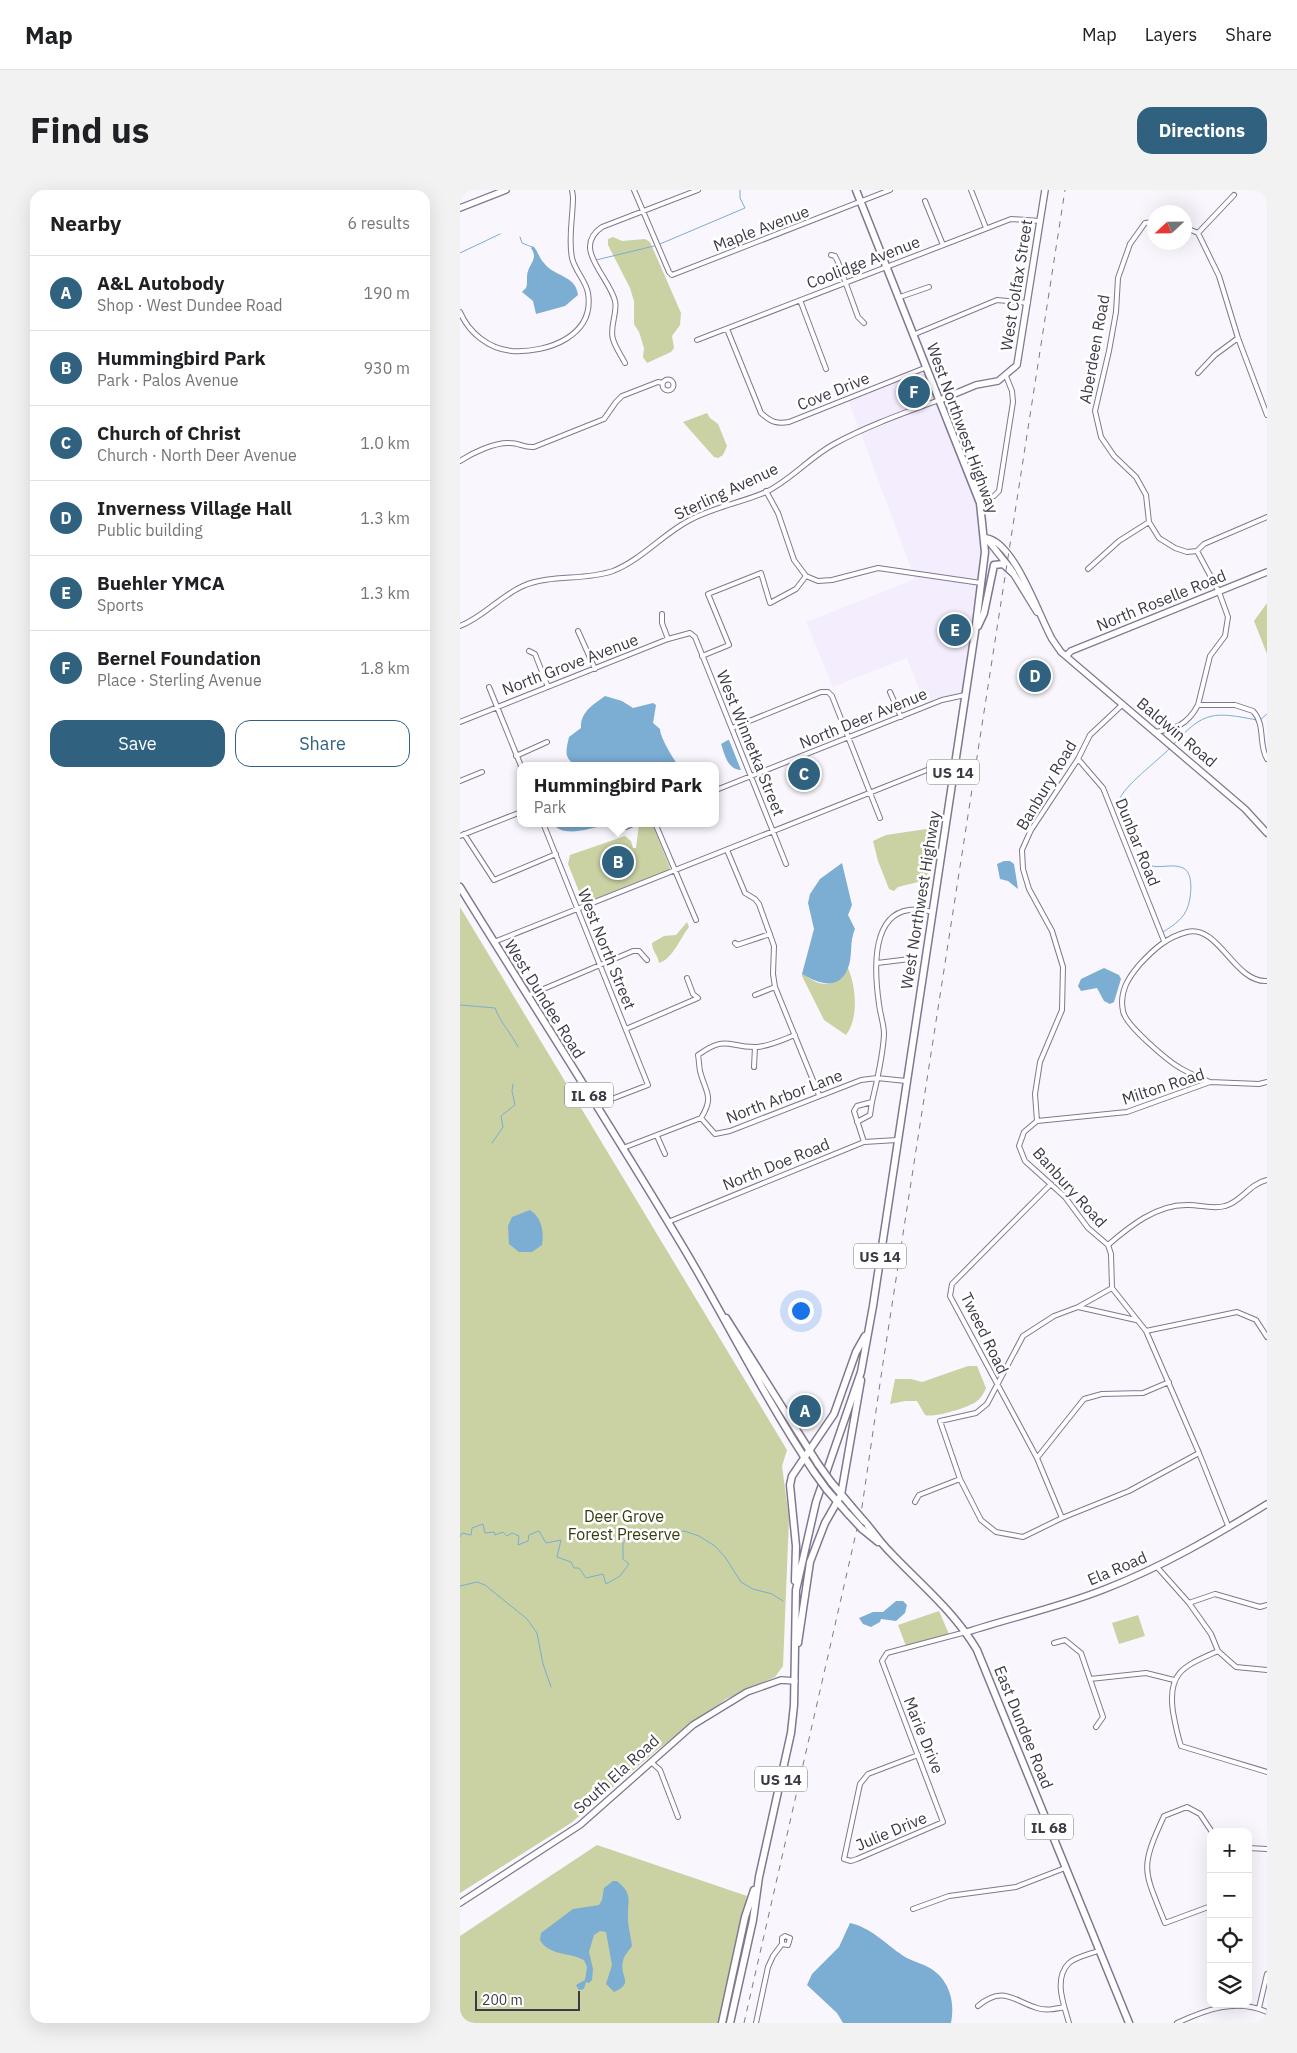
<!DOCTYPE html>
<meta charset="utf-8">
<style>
:root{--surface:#fff;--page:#f2f2f2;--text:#202124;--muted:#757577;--line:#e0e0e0;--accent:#306280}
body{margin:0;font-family:"IBM Plex Sans",sans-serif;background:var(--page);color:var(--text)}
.controls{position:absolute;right:15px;bottom:15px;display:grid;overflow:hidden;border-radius:10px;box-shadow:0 5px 20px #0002}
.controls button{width:45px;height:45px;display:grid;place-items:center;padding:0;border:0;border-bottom:1px solid var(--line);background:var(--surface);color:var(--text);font:25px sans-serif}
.compass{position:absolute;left:687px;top:15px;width:45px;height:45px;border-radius:50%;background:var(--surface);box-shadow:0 5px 20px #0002;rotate:248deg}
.scale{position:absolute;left:15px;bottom:12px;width:105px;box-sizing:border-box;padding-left:5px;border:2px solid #3d3945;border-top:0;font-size:14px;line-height:18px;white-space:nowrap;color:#3d3945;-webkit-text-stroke:4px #fff;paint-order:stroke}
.you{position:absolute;left:340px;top:1120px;width:18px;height:18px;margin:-12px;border:4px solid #fff;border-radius:50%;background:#1a73e8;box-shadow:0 0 0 8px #1a73e833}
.badge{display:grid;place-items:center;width:32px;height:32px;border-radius:50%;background:var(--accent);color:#fff;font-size:16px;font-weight:700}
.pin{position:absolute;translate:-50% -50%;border:2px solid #fff;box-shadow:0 1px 5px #0006}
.popup{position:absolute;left:57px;top:572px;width:202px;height:65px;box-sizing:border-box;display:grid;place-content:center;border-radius:10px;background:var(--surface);filter:drop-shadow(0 1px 4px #0005);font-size:16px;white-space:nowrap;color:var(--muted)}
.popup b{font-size:19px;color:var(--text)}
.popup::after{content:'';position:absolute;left:50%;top:100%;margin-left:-10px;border:10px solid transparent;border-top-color:var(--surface)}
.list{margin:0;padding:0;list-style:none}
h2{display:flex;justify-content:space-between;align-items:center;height:65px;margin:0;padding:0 20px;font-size:21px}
h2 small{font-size:16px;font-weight:400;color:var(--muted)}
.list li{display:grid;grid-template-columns:32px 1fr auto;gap:15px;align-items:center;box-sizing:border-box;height:75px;padding:0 20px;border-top:1px solid var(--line)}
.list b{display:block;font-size:19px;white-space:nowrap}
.list p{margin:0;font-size:16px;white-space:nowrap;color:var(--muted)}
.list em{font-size:16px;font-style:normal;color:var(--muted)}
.actions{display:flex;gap:10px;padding:15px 20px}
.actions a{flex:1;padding:11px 0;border:1px solid var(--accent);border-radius:15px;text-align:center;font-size:18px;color:var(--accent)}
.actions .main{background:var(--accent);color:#fff}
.icon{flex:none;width:28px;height:28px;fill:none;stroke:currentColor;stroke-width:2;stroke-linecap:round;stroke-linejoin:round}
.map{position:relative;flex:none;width:807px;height:1833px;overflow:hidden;border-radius:15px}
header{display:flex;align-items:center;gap:30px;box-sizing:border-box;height:70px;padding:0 25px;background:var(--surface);border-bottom:1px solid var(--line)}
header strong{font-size:24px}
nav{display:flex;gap:28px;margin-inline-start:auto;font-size:18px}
.intro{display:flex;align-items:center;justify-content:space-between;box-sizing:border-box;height:120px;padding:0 30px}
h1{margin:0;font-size:35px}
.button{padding:12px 22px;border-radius:15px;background:var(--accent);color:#fff;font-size:18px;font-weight:700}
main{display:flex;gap:30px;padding:0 30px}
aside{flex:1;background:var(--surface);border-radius:15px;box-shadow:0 5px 20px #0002}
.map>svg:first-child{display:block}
.built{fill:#f3edfd}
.green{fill:#cad1a3}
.water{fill:#7cadd3}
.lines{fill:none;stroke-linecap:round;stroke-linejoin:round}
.stream{stroke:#7cadd3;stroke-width:1}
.street-casing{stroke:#817792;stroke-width:6}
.secondary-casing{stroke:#817792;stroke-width:8}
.primary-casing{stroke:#817792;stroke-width:9}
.street{stroke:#fff;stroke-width:4}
.secondary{stroke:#fff;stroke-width:5.5}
.primary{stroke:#fff;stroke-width:6}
.rail{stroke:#7d7a84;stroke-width:1;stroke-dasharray:6 6;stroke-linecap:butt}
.primary-bridge-casing{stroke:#817792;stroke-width:9;stroke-linecap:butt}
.primary-bridge{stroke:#fff;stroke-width:6}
.labels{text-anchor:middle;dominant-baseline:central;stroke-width:5;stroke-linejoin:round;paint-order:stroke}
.shield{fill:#fff;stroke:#77747d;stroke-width:1}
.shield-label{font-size:15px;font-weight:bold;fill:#3d3945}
.street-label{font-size:16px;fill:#3d3945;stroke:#fff}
.park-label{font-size:16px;fill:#373b0f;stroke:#fff}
</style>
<header>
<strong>Map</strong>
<nav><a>Map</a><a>Layers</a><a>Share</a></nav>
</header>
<div class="intro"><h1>Find us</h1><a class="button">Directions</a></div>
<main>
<aside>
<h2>Nearby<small>6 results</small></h2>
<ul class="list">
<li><span class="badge">A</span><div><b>A&amp;L Autobody</b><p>Shop · West Dundee Road</p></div><em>190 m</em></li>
<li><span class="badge">B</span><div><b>Hummingbird Park</b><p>Park · Palos Avenue</p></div><em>930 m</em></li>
<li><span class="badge">C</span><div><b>Church of Christ</b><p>Church · North Deer Avenue</p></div><em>1.0 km</em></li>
<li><span class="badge">D</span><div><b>Inverness Village Hall</b><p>Public building</p></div><em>1.3 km</em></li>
<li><span class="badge">E</span><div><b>Buehler YMCA</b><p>Sports</p></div><em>1.3 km</em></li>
<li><span class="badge">F</span><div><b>Bernel Foundation</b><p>Place · Sterling Avenue</p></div><em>1.8 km</em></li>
</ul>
<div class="actions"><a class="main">Save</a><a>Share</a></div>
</aside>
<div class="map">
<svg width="807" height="1833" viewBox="0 0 807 1833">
<rect width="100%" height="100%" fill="#f9f7fd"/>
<path class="built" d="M467,177L514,297L526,348L505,505L466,517L447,468L373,497L346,432L455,389L388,209Z"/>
<path class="green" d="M153,47L162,51L185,49L190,52L221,123L220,135L212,146L214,158L211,162L187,173L183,167L184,158L179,142L174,134V111L170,98L148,55V49Z
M247,223L250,228L258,234L267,256L263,265L258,268L254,267L223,232Z
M807,413V464L794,431Z
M192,633L210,678L208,681L124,714L108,674L110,665L165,646L171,651L173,658H176L179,634Z
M473,638L474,642C464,656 456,666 469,680L466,690L438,697L434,701L429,699L418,671L413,651L426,645Z
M0,717L327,1260L322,1276L329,1329L323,1476L315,1487L266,1509L197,1560L111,1633L0,1703Z
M227,732L229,737C220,748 213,769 199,773C198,765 192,761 192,753L204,746L216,745Z
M388,778C396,797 399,828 386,845L364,830L342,786V783C361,798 375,799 388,778Z
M508,1176H517L526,1198C524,1203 521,1208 517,1211C509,1218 473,1228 465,1225L457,1211H445L430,1214L435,1189H451L462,1192Z
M479,1421L489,1444L446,1456L438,1435Z
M678,1425L685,1446L659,1454L652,1433Z
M137,1655L287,1706L259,1833H0V1746Z"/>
<path class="water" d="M73,56C78,61 79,68 84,73C94,87 116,85 118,105L105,116L76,124L73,111L62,102L66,98C68,93 66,86 68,81C71,72 78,68 71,58Z
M145,506L162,511L173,518L193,513L196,515L193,533L200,539C200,547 213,569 219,576H117C103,568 106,561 109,547L121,538C120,522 134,514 145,506Z
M268,550H269L281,580C267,579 265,565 261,554Z
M93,633H146V634C134,638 101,649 93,633Z
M544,671H550L554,674L558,699L548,691L540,689L537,674Z
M382,673L392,715L388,725L395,739C389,752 393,766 388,778C379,801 359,794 342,784L354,739L348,713L350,704L360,689Z
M644,778L659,785L661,789L654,812L650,814L644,811L637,798L621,801L618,796L621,789Z
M70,1020C82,1028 84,1041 82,1055L72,1062H59L49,1054L48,1036L52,1027Z
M436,1411H443L447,1415L445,1423L436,1431L421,1429L420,1432L411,1437L403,1434L399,1428L413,1422H423Z
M153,1691H157C174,1705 167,1711 168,1728C168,1737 171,1747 172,1756C169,1761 164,1765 163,1771C159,1787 175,1793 154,1802L146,1794L152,1775L146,1742L140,1741L134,1745L129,1762L133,1779L132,1790L129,1793L126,1792L124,1799L119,1800L116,1795L125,1790L127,1777L124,1770C109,1762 89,1766 80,1750L81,1743L113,1719L139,1715L142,1710L144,1698Z
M390,1733C410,1737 426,1754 442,1765C449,1770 457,1772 464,1775C487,1785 496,1808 491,1833H383L377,1823L347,1795L352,1784L379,1757Z"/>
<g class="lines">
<path class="stream" d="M60,47L62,53L72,57
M200,54L285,18L280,8V0
M0,63L40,44
M136,70L194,56
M800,530L807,524
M714,554C744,520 755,522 797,530
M662,626C660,621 657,616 659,611C662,597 699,570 710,558
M664,631L666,635
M668,639L676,659
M678,664C689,686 708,671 723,678C735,683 731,712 726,721C721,731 712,736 703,742
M0,815L35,818C40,832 51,843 58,857
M32,953L43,937L41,926L55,915L52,901L53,894
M0,1347L2,1343L11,1345L12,1338L23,1334L25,1343L34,1342L35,1345L43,1342L47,1346L52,1343L59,1346L58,1355L68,1351L69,1345L79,1341L86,1353L101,1350L97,1367L111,1372L114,1378H119L126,1388L143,1384L146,1394L160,1386L169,1374L163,1369V1354L166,1348L176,1346L187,1339L201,1343L209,1340L212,1343L224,1341L239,1346L255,1356L265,1367L281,1392L293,1399L312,1404L323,1411
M0,1396L17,1392L25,1395L67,1429L77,1443L83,1474L91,1497"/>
<defs>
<path id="street" d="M174,0L209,82L212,85L430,0
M511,0L526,38
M465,11L483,55
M724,37L738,43
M738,43L759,86L778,148L807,225
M738,43L774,5
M371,65L375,66L378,72L398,127L404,133
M440,107L469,97
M340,110L366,179
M0,122C9,143 29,159 52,161C88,163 135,146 128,103C126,91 115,81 112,68C108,49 113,27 113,7L112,0
M267,139L301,223C311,232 316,234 329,232L467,177
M455,144L537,110L568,113
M237,150L551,29L580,31
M165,173C161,165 155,157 153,149C149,137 158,122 155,111C149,86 111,58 142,37L238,0
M738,183L755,165L778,148
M202.5 195a5.5 5.5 0 1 1 11 0a5.5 5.5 0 1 1-11 0Z
M0,271C12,263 35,252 50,253C59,253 65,258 74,257L144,229L156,212L162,206L198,192L203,193
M306,301L318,323L334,370L346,386L358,391L372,390L418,378L521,393
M534,306L539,301L553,212L552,201L546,186
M737,361L744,354L807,327
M628,379L659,351L689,332
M202,424V433L208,449
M0,436C24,427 40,406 63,396C91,384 124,391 153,381C181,370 202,345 228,331C253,317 281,313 306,302C331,290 350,267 374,254C407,236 444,223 479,210
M118,441L135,479
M69,461L75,464L88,497
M242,466L269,455L248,404L301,383L310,413L336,399L346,386
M29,497L61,576
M430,502L441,527
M663,514L630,545L618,569L571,640L562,660L563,679L569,699L592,741L603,777L602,820L580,872L575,904L577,931L564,942L559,956L565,971L605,1007L628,1038L648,1055L651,1064L652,1098L686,1141L739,1263L769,1338
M738,515H775L793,521C806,535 798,554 807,569
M0,532L208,449L230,443L235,447L326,674
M272,538L361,502H368L372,506L420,628
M694,542C715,540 728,534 738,515L750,466L765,446L768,427L759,402L737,361L727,362L715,358L699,348L689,332L686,305L676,287L654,266L641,247L635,221L649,161L656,122L658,88L670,54L685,33L694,32
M56,566L87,552
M618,569L643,598L704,751
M0,591L22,582
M256,600L482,510L505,505
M83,633L188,895L136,915
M195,633L236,730
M166,637L175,633
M4,644L34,690L96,664
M0,646L61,622
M267,660L285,703L295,709L299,714L314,756L313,784L315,797L359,905
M34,752L467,580L495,572
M275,753L277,755L310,744
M417,773L450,769
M295,805L315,797
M67,806L173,761H179L187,770
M166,839L238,808L233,804L227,788
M294,877L295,857
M750,892C740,888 731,884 722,879C709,872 665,835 663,821C659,802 668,788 680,774C694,759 707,747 727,742C759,734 774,793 807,791
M241,928C255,906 245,902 240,881C239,876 239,870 238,865C267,844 268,858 297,857C310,856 322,850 335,845
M577,931L667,922L750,892L799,894L807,892
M397,932L410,925L412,912
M197,946L205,964
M404,952L394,921L397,916L412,912C417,890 423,867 424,844C424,834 420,824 419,814C413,772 411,706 473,722
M163,958L241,928L255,944L270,941L401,890L417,888L446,891
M591,994L492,1094L490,1106L577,1268L602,1328
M208,1032L404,952L437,950
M648,1055C670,1036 696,1015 726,1015C739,1014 752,1020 765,1016C781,1012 789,994 807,990
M652,1098L618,1117L594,1126L563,1146L527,1214L516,1223L480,1231L500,1289L521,1330L536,1342L563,1347L602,1328L669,1301L739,1263
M618,1117L676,1130
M686,1141L777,1122L796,1130L807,1147
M577,1268L624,1209L642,1204L683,1203L709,1192
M455,1312L459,1305L500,1289
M697,1377L729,1413L751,1444L758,1461L776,1477L807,1480
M729,1413L755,1404L800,1417L807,1415
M594,1453L605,1450L621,1463L643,1527L636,1537
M758,1461C725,1476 707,1481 713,1522C715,1533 717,1544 721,1556L807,1582
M630,1489L686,1483L714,1490
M458,1565L408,1584L400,1594L384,1669L391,1671L397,1669L483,1632L422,1471L427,1463L506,1442
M191,1572L200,1580L218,1627
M788,1658L807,1659
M751,1716L705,1733C684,1680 679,1680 704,1626L727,1617L740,1624L752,1642
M453,1719L489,1706L556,1697L605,1678
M518,1816C543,1795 554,1811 577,1818C586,1821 595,1819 604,1817
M799,1818L807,1784
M296,1833L308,1777L313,1766L322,1754V1748L325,1746L330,1748L328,1755L322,1754
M609,1833C604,1815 593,1789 609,1773C616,1767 630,1764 638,1761
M717,1833C745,1820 776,1808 807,1822"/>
<path id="secondary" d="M0,18L46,0
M480,210L516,195L538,191L557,175L585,0
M526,348C554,351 579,426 592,449L601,462L785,619L807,643
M526,348L550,378L577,422
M606,466L611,461L807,382
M507,1442C553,1427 600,1417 645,1399C702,1377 755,1346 807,1314
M0,1713L120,1635L233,1535L287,1502L321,1490L335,1491"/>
<path id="primary" d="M518,436L524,423L534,375L543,374L553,383
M0,697C76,820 155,942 229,1067C271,1139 308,1214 354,1282
M266,1128L358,1274
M371,1292L391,1316
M367,1300L389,1325
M404,1331C413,1341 420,1352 429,1361C459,1393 494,1421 517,1460L669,1833
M402,1339L418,1352
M335,1391L336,1356L330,1295L332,1286L374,1224L396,1162L405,1146
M338,1453L350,1372L365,1333L381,1305L401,1190
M262,1833L285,1727L294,1700
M270,1833L293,1730L299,1687L331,1543L334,1515L336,1400L356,1312L401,1182L413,1116L515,442L525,362L520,313L396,0"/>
</defs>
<use href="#street" class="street-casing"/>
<use href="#secondary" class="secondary-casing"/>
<use href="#primary" class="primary-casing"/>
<use href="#street" class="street"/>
<use href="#secondary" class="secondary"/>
<use href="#primary" class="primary"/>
<path class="rail" d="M284,1833L402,1317L423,1173L605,0"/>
<defs>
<path id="primary-bridge" d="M358,1274L371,1292
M354,1282L367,1300
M391,1316L404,1331
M389,1325L402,1339"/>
</defs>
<use href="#primary-bridge" class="primary-bridge-casing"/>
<use href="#primary-bridge" class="primary-bridge"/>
</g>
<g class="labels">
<g class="shield">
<rect x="467" y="569.5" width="52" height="25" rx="4"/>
<rect x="105" y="892.5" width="48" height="25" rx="4"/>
<rect x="394" y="1053.5" width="52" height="25" rx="4"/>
<rect x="295" y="1576.5" width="52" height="25" rx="4"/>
<rect x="565" y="1624.5" width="48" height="25" rx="4"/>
</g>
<g class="shield-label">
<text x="493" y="582">US 14</text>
<text x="129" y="905">IL 68</text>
<text x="420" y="1066">US 14</text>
<text x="321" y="1589">US 14</text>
<text x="589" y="1637">IL 68</text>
</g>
<g class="street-label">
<text transform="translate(301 38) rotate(-21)">Maple Avenue</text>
<text transform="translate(403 72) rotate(-21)">Coolidge Avenue</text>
<text transform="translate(556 95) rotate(-81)">West Colfax Street</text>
<text transform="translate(634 159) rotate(-80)">Aberdeen Road</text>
<text transform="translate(373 201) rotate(-22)">Cove Drive</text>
<text transform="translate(503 238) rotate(70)">West Northwest Highway</text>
<text transform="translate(266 301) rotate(-25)">Sterling Avenue</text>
<text transform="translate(701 410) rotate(-22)">North Roselle Road</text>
<text transform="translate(110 474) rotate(-21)">North Grove Avenue</text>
<text transform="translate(403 528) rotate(-22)">North Deer Avenue</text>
<text transform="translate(717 542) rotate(40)">Baldwin Road</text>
<text transform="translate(291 553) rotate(68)">West Winnetka Street</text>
<text transform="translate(586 595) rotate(-59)">Banbury Road</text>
<text transform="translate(678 652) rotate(68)">Dunbar Road</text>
<text transform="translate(460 710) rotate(-81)">West Northwest Highway</text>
<text transform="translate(147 759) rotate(68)">West North Street</text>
<text transform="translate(85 809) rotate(58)">West Dundee Road</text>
<text transform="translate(703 896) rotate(-18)">Milton Road</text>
<text transform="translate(324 906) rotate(-21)">North Arbor Lane</text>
<text transform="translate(316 974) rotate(-22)">North Doe Road</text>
<text transform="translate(610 997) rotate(48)">Banbury Road</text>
<text transform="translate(525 1143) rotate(64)">Tweed Road</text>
<text transform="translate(657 1378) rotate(-23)">Ela Road</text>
<text transform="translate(564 1537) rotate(68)">East Dundee Road</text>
<text transform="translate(464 1545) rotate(68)">Marie Drive</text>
<text transform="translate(156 1584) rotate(-42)">South Ela Road</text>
<text transform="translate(431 1641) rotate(-23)">Julie Drive</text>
</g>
<g class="park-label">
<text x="164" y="1326">Deer Grove<tspan x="164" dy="18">Forest Preserve</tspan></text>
</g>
</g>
</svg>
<div class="controls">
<button>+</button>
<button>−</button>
<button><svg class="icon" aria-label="locate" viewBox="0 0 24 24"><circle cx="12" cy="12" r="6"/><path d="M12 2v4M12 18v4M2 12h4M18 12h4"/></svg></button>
<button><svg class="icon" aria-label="layers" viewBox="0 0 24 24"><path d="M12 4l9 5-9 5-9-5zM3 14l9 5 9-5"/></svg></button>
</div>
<svg class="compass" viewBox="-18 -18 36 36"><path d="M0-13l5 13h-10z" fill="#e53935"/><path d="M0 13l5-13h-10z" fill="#757577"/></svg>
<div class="scale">200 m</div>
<div class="you"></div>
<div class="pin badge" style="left:345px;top:1221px">A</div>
<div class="pin badge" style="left:158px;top:672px">B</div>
<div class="popup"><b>Hummingbird Park</b>Park</div>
<div class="pin badge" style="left:344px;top:584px">C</div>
<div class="pin badge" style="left:575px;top:486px">D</div>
<div class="pin badge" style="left:495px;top:440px">E</div>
<div class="pin badge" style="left:454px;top:202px">F</div>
</div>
</main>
